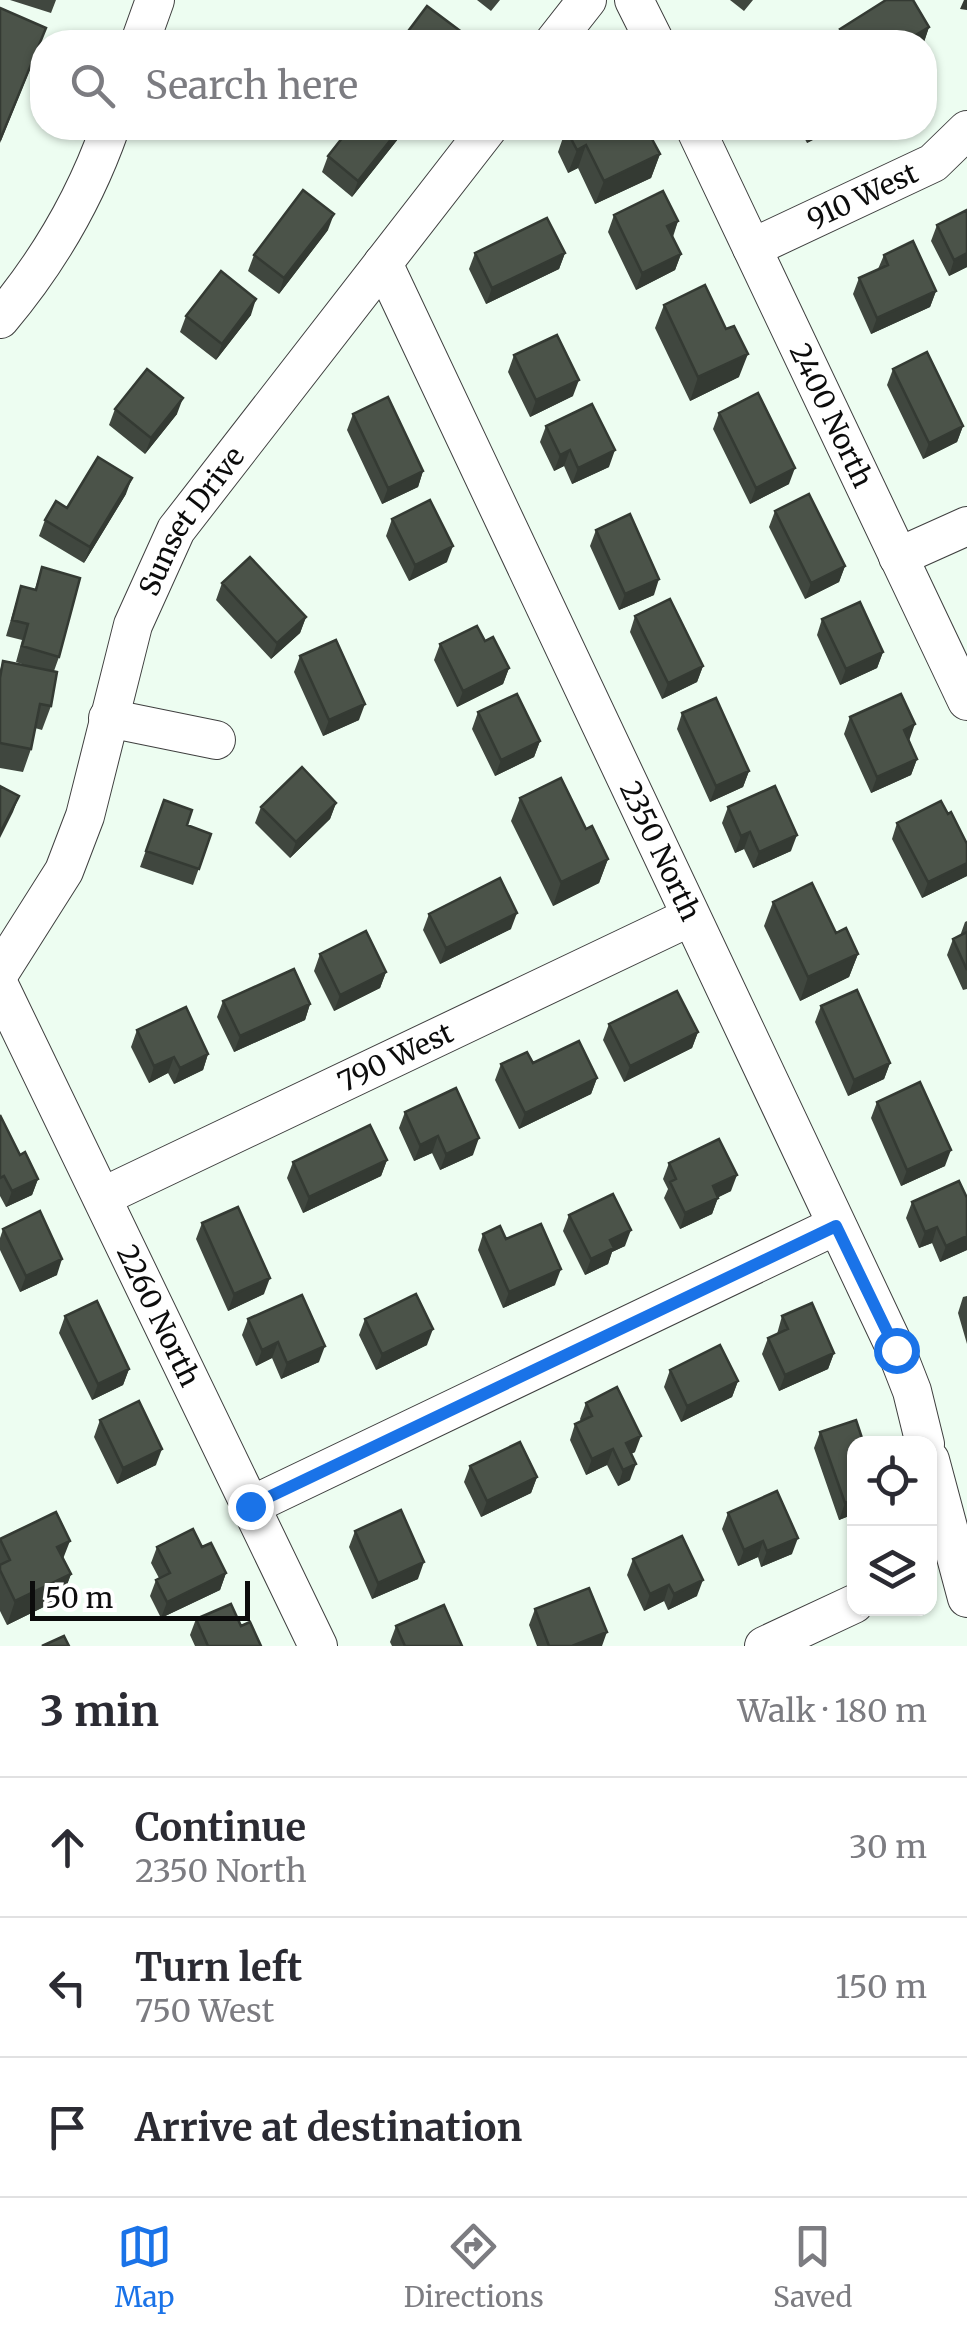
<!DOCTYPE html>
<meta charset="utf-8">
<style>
:root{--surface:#fff;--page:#f7f7f7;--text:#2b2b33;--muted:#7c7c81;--line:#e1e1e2;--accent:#1a73e8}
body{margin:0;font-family:Merriweather,serif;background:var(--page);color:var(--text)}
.controls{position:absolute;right:30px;bottom:30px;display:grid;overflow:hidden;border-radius:20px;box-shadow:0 2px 8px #0004}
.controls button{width:90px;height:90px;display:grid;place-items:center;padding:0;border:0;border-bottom:2px solid var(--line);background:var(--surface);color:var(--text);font:50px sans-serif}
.scale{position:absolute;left:30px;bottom:25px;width:220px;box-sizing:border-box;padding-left:10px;border:5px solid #0c0c0c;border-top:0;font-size:28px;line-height:35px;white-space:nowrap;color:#0c0c0c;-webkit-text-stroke:8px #fff;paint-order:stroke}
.stop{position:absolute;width:30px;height:30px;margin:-22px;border:8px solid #1a73e8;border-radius:50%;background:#fff}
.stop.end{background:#1a73e8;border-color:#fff;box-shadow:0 2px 10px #0008}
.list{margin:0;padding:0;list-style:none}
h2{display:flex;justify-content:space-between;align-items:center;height:130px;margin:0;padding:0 40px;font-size:42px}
h2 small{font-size:32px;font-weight:400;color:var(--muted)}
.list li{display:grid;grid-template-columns:65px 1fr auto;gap:30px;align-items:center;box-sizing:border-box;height:140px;padding:0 40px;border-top:2px solid var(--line)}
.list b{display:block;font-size:38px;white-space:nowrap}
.list p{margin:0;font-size:32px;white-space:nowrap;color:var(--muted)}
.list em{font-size:32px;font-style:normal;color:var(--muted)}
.icon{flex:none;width:55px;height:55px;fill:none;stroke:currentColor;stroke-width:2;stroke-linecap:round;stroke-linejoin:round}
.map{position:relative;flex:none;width:967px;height:1646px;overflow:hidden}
.search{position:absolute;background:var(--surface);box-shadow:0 2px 8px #0004;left:30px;right:30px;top:30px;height:110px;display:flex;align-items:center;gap:25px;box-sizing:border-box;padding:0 35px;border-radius:40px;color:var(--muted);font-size:38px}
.sheet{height:550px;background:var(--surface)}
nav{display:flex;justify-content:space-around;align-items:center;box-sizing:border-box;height:140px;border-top:2px solid var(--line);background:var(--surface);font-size:28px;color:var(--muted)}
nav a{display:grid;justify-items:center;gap:5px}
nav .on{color:var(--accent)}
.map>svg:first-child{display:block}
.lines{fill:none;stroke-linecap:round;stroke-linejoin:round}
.minor-casing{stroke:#3f3f3f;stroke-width:40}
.minor{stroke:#fff;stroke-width:38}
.wall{fill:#40473f}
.shaded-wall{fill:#343a33}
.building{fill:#4b5349;stroke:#343a33;stroke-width:2.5}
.route{stroke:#1a73e8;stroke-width:12}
.labels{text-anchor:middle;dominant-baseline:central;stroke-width:10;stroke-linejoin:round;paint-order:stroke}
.street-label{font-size:28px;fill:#0c0c0c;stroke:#fff}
</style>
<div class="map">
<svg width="967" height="1646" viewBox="0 0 967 1646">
<rect width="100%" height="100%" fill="#edfdf1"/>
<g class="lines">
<defs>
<g id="minor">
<path d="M634,0L655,42"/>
<path d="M140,42L155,0"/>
<path d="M554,42L587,0"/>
<path id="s1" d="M695,128L967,701"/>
<path id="s2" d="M752,248L933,163L967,130"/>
<path id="s3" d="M383,263L896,1350L912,1391L925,1444"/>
<path d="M0,319C49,261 85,199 110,128"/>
<path d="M898,557L967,526"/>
<path d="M108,718L216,740"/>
<path id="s4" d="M0,972L64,871L85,816L133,625L176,530L488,128"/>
<path id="s5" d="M0,987L318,1646"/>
<path id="s6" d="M102,1197L690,917"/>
<path d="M930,1460L967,1598"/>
<path d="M250,1506L835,1226"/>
<path d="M764,1646L854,1604"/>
</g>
</defs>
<use href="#minor" class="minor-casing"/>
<use href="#minor" class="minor"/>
</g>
<path class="wall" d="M10,0H56L51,13Z
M477,0H500L491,11Z
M730,0H753L744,11Z
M929,27L924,42H835L840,29Z
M350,128H402L398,139L352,197L322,172L328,156Z
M773,128H797L778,137Z
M799,128H834V129L807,143Z
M566,129L660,154L651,178L595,204L578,168L568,173L558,152Z
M614,215L678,221L673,237L681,254L675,270L636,290L608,232Z
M937,225L967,267L949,276L931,241Z
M328,230L279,294L248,271L254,255Z
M475,253H565L559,269L486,304L469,269Z
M884,255L936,291L930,307L871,334L853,294L859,278L878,269Z
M664,305L739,377L690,401L655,328Z
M251,315L216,360L180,332L186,316Z
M514,355L573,396L530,417L508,372Z
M893,369L963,426L957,442L923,459L887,385Z
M115,409L177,414L145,454L109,425Z
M719,413L789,484L750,504L713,429Z
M353,414L423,471L418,487L382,504L347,430Z
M546,426L609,467L572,484L564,466L554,471L540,442Z
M126,494L84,563L39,536L45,520Z
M775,511L845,566L839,582L805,599L769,527Z
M392,519L447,562L409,581L386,536Z
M596,530L654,595L619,610L590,546Z
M42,567L59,657L54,671L51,706L42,730L35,728L31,749L23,772L0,768V670L3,661L31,667L16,662L22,640L6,636L21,586L35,589Z
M222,583L306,617L300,633L271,659L216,600Z
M635,616L703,666L697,682L662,699L630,632Z
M822,619L883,652L877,668L840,685L817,635Z
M440,644L509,668L503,684L457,707L434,660Z
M300,656L359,720L323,736L294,672Z
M478,712L540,741L534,757L495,776L472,729Z
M682,713L749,771L743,787L710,802L677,729Z
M850,717L917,759L911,775L871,793L844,734Z
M520,798L586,829L608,859L599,883L553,906L511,821Z
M164,800L187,825L211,834L193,885L140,867Z
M336,803L330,819L290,858L255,823L261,807Z
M728,807L791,851L753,868L744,849L735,853L722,823Z
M948,814L967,844V876L922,898L892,839L897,823Z
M773,902L836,933L858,954L849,977L800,1001L764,926Z
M429,914L511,929L440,964L423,930Z
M967,921V989L963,990L947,955L953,939L960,936L965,922Z
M320,954L386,972L380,988L334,1011L314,971Z
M223,1001L310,1004L305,1020L234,1052L217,1017Z
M821,1006L890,1063L884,1079L848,1096L815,1022Z
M609,1024L698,1032L692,1048L624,1082L603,1040Z
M137,1030L208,1054L203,1070L174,1084L168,1073L149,1083L131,1047Z
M533,1063L597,1078L591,1094L519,1129L495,1080L501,1064Z
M877,1102L945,1166L901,1186L871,1118Z
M405,1112L473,1155L440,1170L432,1153L414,1161L399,1128Z
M0,1115L20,1155L38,1179L32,1195L6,1207L0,1196Z
M387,1160L381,1176L303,1213L287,1178L293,1162Z
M669,1163L731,1191L718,1197L712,1214L680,1229L664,1198L668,1189L663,1179Z
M967,1198V1250L940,1262L932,1243L919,1248L906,1218L912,1202Z
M569,1215L625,1246L612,1252L608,1264L585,1275L563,1231Z
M202,1223L264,1294L228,1311L196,1239Z
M3,1229L57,1275L20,1292L0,1250V1238Z
M483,1234L555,1285L503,1308L478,1250Z
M967,1296V1344L958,1313L963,1297Z
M65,1316L129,1369L123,1385L92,1400L59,1333Z
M782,1316L834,1353L828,1369L779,1391L762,1354L768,1338L777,1334Z
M248,1319L319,1362L281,1379L272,1358L256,1366L242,1335Z
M365,1319L427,1345L376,1370L359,1335Z
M670,1370L738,1381L732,1397L681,1422L664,1387Z
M586,1403L635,1452L631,1454L630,1480L618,1486L607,1465L586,1475L570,1440L575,1424L581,1422L580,1419Z
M100,1420L156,1465L117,1484L94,1437Z
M820,1432L854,1444V1514L839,1520L814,1448Z
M470,1466L537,1477L531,1493L481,1517L464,1482Z
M728,1513L792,1554L761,1567L758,1557L738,1566L722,1529Z
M355,1531L418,1579L372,1599L349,1547Z
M0,1539L63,1559L71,1574L62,1598L7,1625L0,1611Z
M157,1547L226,1573L220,1590L161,1618L150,1596L156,1580L159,1578L151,1563Z
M633,1559L697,1596L668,1610L664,1601L644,1611L627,1575Z
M535,1609L602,1646H537L529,1625Z
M196,1619L241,1626L261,1646H195L190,1635Z
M396,1626L462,1646H392L390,1642Z"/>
<path class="shaded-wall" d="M964,0H967V10L960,9Z
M929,27L924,42H904Z
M46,28L35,57L0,143V140Z
M400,128H402L398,139L352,197L358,181Z
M781,128H797L778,137Z
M812,128H834V129L807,143Z
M586,145L578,168L568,173L577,150Z
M660,154L651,178L595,204L604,181Z
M334,214L328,230L279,294L284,278Z
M678,221L672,237L667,226Z
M565,253L559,269L486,304L492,288Z
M967,253V267L949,276L954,260Z
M681,254L675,270L636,290L642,273Z
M936,291L930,307L871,334L877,318Z
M256,299L251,315L216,360L222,344Z
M748,354L739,377L690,401L698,377Z
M579,380L573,396L530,417L536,400Z
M183,398L177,414L145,454L151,438Z
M963,426L957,442L923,459L929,443Z
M570,450L564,466L554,471L560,455Z
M615,450L609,467L572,484L578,468Z
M795,468L789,484L750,504L756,488Z
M423,471L418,487L382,504L388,488Z
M132,478L126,494L84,563L90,547Z
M453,546L447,562L409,581L415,565Z
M845,566L839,582L805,599L811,583Z
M659,579L654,595L619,610L625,594Z
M306,617L300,633L271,659L277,643Z
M883,652L877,668L840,685L846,669Z
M703,666L697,682L662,699L668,683Z
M509,668L503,684L457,707L463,691Z
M365,704L359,720L323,736L329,720Z
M915,724L909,741L904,730Z
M540,741L534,757L495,776L501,760Z
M917,759L911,775L871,793L877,777Z
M749,771L743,787L710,802L716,786Z
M19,796L13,812L0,838V833Z
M336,803L330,819L290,858L296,842Z
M750,832L744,849L735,853L741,836Z
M797,835L791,851L753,868L759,852Z
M608,859L599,883L553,906L561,882Z
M967,863V876L922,898L928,882Z
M517,913L511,929L440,964L446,948Z
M858,954L849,977L800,1001L808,977Z
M386,972L380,988L334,1011L340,995Z
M310,1004L305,1020L234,1052L240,1036Z
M698,1032L692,1048L624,1082L630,1066Z
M208,1054L203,1070L174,1084L180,1068Z
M174,1057L168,1073L149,1083L154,1066Z
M890,1063L884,1079L848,1096L854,1080Z
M597,1078L591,1094L519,1129L525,1113Z
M438,1136L432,1153L414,1161L420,1145Z
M479,1138L473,1155L440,1170L446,1154Z
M951,1150L945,1166L901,1186L907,1170Z
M387,1160L381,1176L303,1213L309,1197Z
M737,1175L731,1191L707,1203L713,1186Z
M38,1179L32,1195L6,1207L12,1191Z
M718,1198L712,1214L680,1229L685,1213Z
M937,1227L932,1243L919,1248L925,1232Z
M631,1230L625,1246L612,1252L608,1264L585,1275L591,1259L610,1240Z
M967,1236V1250L940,1262L946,1246Z
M62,1259L57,1275L20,1292L26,1276Z
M561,1269L555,1285L503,1308L509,1292Z
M270,1278L264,1294L228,1311L234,1294Z
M433,1329L427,1345L376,1370L382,1354Z
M278,1342L272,1358L256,1366L262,1350Z
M325,1346L319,1362L281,1379L287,1363Z
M834,1353L828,1369L779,1391L785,1375Z
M129,1369L123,1385L92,1400L98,1384Z
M738,1381L732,1397L681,1422L687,1406Z
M641,1436L635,1452L620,1459L626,1443Z
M162,1449L156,1465L117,1484L123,1468Z
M613,1449L607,1465L586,1475L592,1459Z
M636,1464L630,1480L618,1486L623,1470Z
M537,1477L531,1493L481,1517L487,1501Z
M854,1500V1514L839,1520L845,1503Z
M798,1538L792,1554L761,1567L767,1551Z
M70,1541L61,1564L57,1547Z
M763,1541L758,1557L738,1566L744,1550Z
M424,1562L418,1579L372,1599L378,1583Z
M226,1573L220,1590L161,1618L167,1602Z
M71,1574L62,1598L7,1625L15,1601Z
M703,1580L697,1596L668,1610L674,1594Z
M669,1585L664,1601L644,1611L650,1594Z
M607,1632L602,1646H572Z"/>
<path class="building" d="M886,0H913L929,27L904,42H849L840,29Z
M427,6L463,33L456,42H400Z
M0,8L46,28L0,140Z
M350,128H400L358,181L328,156Z
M570,128H646L660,154L604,181L586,145L577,150L566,129Z
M303,190L334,214L284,278L254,255Z
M663,191L678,221L667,226L681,254L642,273L614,215Z
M967,210V253L954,260L937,225Z
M547,218L565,253L492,288L475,253Z
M913,241L936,291L877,318L859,278L888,265L884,255Z
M221,271L256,299L222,344L186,316Z
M705,285L726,329L734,326L748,354L698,377L664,305Z
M557,335L579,380L536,400L514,355Z
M927,352L963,426L929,443L893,369Z
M147,369L183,398L151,438L115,409Z
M758,393L795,468L756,488L719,413Z
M388,397L423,471L388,488L353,414Z
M592,404L615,450L578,468L570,450L560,455L546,426Z
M98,457L132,478L90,547L45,520L56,501L67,508Z
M809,494L845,566L811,583L775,511Z
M430,500L453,546L415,565L392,519Z
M630,514L659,579L625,594L596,530Z
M250,557L306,617L277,643L222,583Z
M42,567L80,578L59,657L22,646L28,624L12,620L21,586L36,590Z
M670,599L703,666L668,683L635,616Z
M860,602L883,652L846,669L822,619Z
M477,626L485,641L493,637L509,668L463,691L440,644Z
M336,640L365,704L329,720L300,656Z
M3,661L57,672L51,706L40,704L31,749L0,743V678Z
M517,694L540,741L501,760L478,712Z
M901,694L915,724L904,730L917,759L877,777L850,717Z
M716,698L749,771L716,786L682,713Z
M302,767L336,803L296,842L261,807Z
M561,778L586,829L592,826L608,859L561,882L520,798Z
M0,786L19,796L0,833Z
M775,786L797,835L759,852L750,832L741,836L728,807Z
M164,800L192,810L187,825L211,834L199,869L146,851Z
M941,801L948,814L951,812L967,844V863L928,882L897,823Z
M500,878L517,913L446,948L429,914Z
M812,883L836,933L846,928L858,954L808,977L773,902Z
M366,931L386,972L340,995L320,954Z
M967,932V970L953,939Z
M294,969L310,1004L240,1036L223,1001Z
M857,990L890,1063L854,1080L821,1006Z
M677,991L698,1032L630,1066L609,1024Z
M186,1007L208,1054L180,1068L174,1057L154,1066L137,1030Z
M579,1041L597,1078L525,1113L501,1064L527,1052L533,1063Z
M920,1082L951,1150L907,1170L877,1102Z
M456,1088L479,1138L446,1154L438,1136L420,1145L405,1112Z
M0,1115L20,1155L25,1152L38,1179L12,1191L4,1176L0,1178Z
M370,1125L387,1160L309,1197L293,1162Z
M719,1139L737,1175L713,1186L718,1198L685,1213L670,1182L676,1179L669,1163Z
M959,1181L967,1198V1236L946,1246L937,1227L925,1232L912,1202Z
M613,1194L631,1230L610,1240L614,1248L591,1259L569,1215Z
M238,1207L270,1278L234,1294L202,1223Z
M40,1211L62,1259L26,1276L3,1229Z
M541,1224L561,1269L509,1292L483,1234L500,1226L506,1239Z
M416,1294L433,1329L382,1354L365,1319Z
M302,1295L325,1346L287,1363L278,1342L262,1350L248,1319Z
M97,1301L129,1369L98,1384L65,1316Z
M812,1303L834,1353L785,1375L768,1338L788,1329L782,1316Z
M720,1345L738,1381L687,1406L670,1370Z
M617,1387L641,1436L626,1443L636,1464L623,1470L613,1449L592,1459L575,1424L592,1416L586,1403Z
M139,1401L162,1449L123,1468L100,1420Z
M856,1420L864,1444H854V1500L845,1503L820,1432Z
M520,1442L537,1477L487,1501L470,1466Z
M777,1491L798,1538L767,1551L763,1541L744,1550L728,1513Z
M401,1510L424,1562L378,1583L355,1531Z
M56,1512L70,1541L57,1547L71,1574L15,1601L0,1570V1565L10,1560L0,1539Z
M193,1529L202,1547L211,1543L226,1573L167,1602L156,1580L170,1573L157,1547Z
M682,1536L703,1580L674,1594L669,1585L650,1594L633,1559Z
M589,1588L607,1632L572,1646H549L535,1609Z
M231,1604L241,1626L250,1622L261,1646H208L196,1619Z
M444,1605L462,1646H405L396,1626Z
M64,1636L69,1646H42Z"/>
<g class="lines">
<path class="route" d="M250,1506L836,1226L896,1350"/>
</g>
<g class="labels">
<g class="street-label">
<text stroke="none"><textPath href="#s2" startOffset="122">910 West</textPath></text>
<text stroke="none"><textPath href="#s1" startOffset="318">2400 North</textPath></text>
<text stroke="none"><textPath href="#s4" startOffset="495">Sunset Drive</textPath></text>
<text stroke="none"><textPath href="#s3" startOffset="650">2350 North</textPath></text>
<text stroke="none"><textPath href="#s6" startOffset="325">790 West</textPath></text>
<text stroke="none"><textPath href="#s5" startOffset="365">2260 North</textPath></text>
</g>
</g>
</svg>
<div class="controls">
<button><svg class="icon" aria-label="locate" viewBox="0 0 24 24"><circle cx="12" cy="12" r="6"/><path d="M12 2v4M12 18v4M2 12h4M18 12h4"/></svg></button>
<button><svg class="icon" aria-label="layers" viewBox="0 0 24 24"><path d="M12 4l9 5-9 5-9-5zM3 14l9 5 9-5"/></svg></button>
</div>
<div class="scale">50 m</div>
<div class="stop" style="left:896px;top:1350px"></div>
<div class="stop end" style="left:250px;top:1506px"></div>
<div class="search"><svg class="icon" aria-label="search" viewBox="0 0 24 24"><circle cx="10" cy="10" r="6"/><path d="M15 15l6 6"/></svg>Search here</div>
</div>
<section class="sheet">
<h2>3 min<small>Walk · 180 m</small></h2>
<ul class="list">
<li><svg class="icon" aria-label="ahead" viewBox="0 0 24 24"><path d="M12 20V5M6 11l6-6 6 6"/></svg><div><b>Continue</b><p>2350 North</p></div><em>30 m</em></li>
<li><svg class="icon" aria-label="left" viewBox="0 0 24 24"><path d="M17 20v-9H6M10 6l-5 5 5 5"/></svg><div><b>Turn left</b><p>750 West</p></div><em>150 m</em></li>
<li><svg class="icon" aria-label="arrive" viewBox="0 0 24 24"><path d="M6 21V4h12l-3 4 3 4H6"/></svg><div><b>Arrive at destination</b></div></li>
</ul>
</section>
<nav>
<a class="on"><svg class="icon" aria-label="map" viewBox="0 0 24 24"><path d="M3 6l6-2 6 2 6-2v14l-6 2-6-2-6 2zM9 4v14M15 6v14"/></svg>Map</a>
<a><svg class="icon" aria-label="directions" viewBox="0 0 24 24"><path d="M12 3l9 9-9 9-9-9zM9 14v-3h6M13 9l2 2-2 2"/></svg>Directions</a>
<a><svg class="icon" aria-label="saved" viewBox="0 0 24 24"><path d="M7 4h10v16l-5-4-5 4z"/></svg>Saved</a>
</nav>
